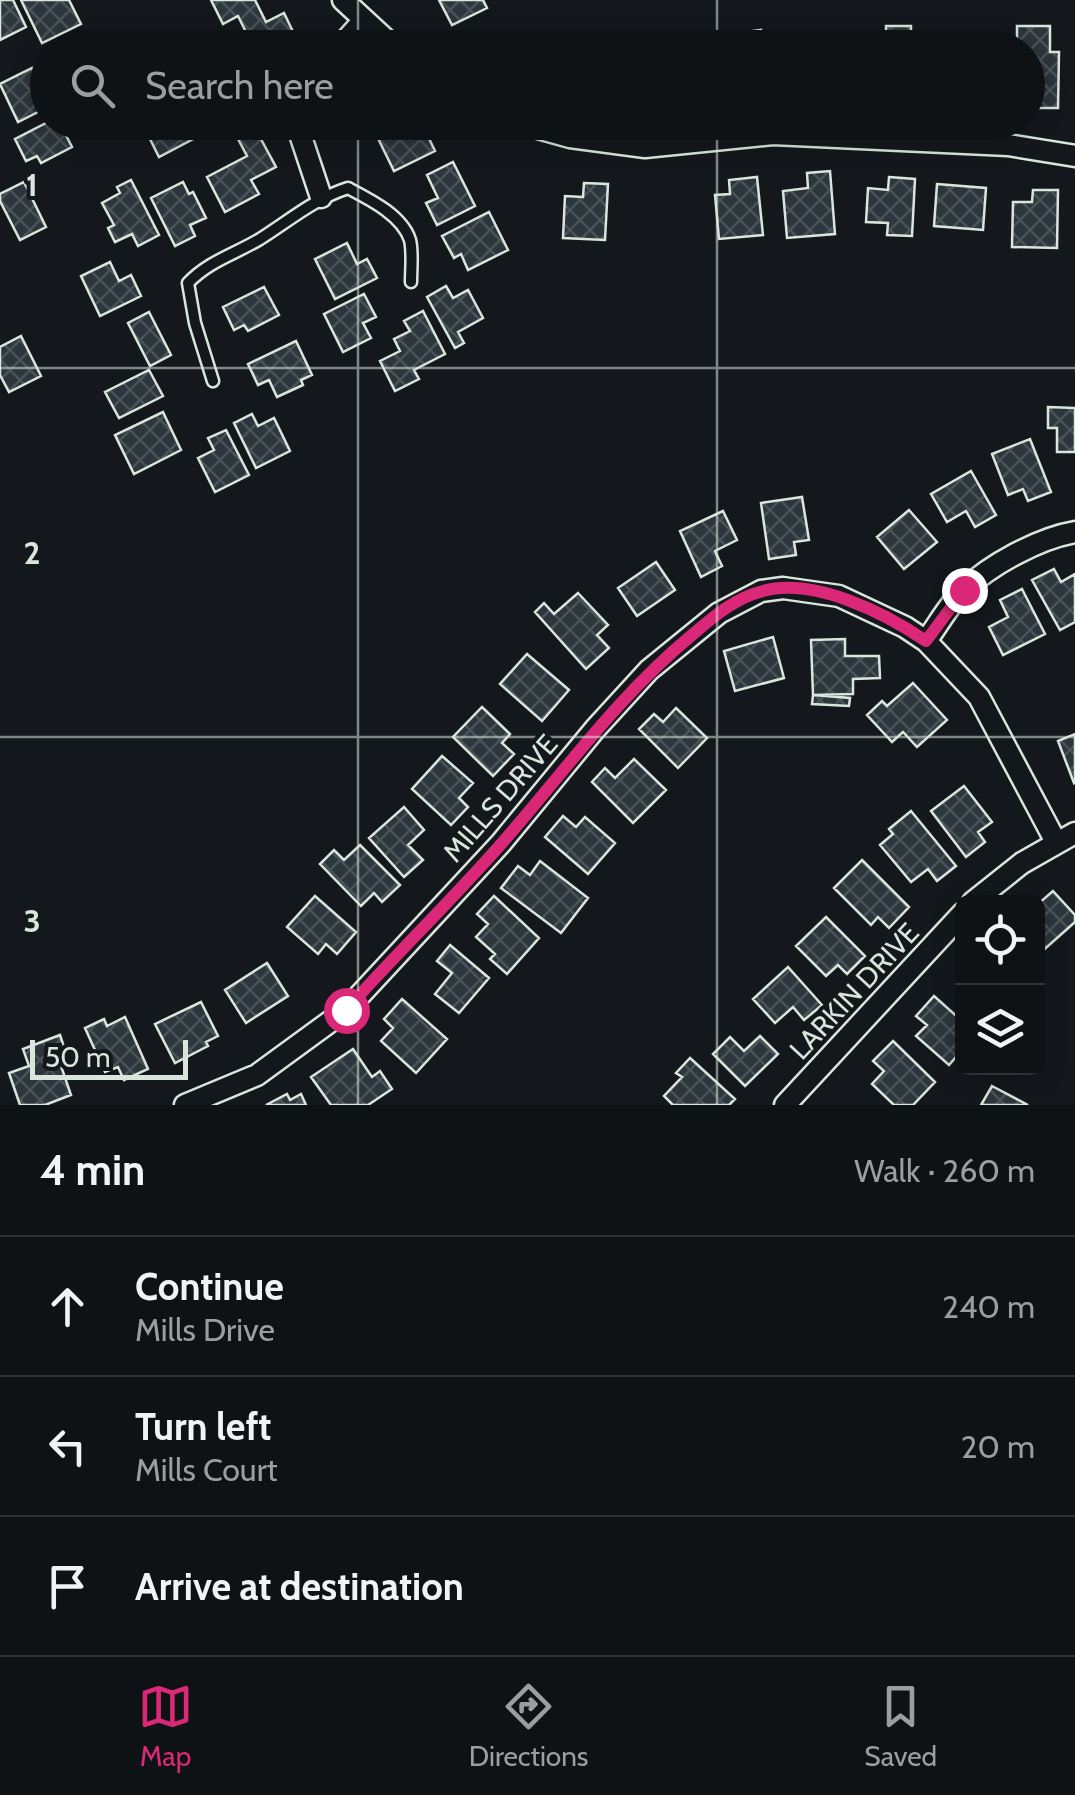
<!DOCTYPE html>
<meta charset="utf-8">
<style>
:root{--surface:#0f1215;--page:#1d2022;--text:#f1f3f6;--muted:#9b9ea0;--line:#2f3234;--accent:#db2777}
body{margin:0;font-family:Cabin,sans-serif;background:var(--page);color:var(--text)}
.controls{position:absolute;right:30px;bottom:30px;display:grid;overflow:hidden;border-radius:15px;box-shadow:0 5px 25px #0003}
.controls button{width:90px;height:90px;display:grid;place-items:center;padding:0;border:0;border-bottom:2px solid var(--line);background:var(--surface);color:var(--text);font:50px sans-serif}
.scale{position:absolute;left:30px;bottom:25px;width:158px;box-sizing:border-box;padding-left:10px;border:5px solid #d8e6dc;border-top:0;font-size:28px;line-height:35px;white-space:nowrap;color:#d8e6dc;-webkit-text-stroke:8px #14181c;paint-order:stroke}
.stop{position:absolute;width:30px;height:30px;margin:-22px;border:8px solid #db2777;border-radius:50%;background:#fff}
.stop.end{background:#db2777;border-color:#fff;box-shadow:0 2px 10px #0008}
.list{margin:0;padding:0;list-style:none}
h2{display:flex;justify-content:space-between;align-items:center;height:130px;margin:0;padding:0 40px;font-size:42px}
h2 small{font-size:32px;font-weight:400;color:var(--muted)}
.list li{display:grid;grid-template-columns:65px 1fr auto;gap:30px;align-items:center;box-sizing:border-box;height:140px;padding:0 40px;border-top:2px solid var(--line)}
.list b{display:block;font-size:38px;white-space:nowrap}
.list p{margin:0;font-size:32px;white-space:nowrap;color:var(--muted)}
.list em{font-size:32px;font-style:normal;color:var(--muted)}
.icon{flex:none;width:55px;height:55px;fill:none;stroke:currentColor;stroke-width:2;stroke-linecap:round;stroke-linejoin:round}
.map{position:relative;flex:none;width:1075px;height:1105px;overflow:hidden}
.search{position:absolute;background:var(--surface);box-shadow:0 5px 25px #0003;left:30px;right:30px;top:30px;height:110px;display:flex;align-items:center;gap:25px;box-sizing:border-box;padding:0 35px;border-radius:55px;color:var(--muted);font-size:38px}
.sheet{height:550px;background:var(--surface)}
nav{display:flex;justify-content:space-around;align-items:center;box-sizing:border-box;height:140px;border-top:2px solid var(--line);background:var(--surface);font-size:28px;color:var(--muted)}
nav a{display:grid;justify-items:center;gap:5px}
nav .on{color:var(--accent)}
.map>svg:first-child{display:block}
.building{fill:url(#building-cross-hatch);stroke:#d8e6dc;stroke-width:2.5}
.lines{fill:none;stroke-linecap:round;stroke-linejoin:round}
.service-casing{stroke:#d8e6dc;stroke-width:15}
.minor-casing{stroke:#d8e6dc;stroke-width:25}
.service{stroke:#14181c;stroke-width:10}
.minor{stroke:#14181c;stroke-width:20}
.route{stroke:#db2777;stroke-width:12}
.grid{fill:none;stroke:#d8e6dc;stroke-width:2.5;stroke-opacity:0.55}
.labels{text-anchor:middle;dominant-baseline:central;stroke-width:8;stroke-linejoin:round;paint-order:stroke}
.street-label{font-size:28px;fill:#d8e6dc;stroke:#14181c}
.grid-label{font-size:32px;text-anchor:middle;font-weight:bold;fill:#d8e6dc;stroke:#14181c;stroke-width:8;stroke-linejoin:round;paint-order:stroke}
</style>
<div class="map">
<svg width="1075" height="1105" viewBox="0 0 1075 1105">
<defs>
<pattern id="building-cross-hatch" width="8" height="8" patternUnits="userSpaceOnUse" patternTransform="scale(2.5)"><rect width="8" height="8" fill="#2c363c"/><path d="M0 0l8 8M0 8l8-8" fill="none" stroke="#4a5358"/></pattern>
</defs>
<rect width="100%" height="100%" fill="#14181c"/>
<path class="building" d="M0,0H13L26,27L0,40Z
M21,0H69L81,24L42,43Z
M211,0H255L266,22L284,13L297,40L283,46L280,41L267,48H254L238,16L223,24Z
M439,0H483L487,8L452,25Z
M886,26H911V48H873V35H886Z
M1017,26H1050V52H1059L1058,108H1028V48H1017Z
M761,30L763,48H717L715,36Z
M161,32L169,48H131Z
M32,68L48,99V107L18,122L0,84Z
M48,122H59L72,147L41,163L37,156L26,161L15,139Z
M163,122H192L199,136L159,157L146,131Z
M370,122H421L435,151L394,171Z
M255,128L276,167L251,180L259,194L225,212L207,177L247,156L237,137Z
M453,162L475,206L437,225L426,203L438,198L427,175Z
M830,171L835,234L787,238L783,191L808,188L807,173Z
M757,177L763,235L719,239L715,195L730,194L729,180Z
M889,177L915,179L912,236L887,235L888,223L866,222L868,188L888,190Z
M131,180L159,235L138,246L132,234L115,242L108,228L114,225L102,203L120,193L117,187Z
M24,182L46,227L20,240L0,201V194Z
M183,182L189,194L193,192L206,218L190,225L195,236L175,246L151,198Z
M584,183L608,184L605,240L563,238L565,196L583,197Z
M937,184L986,188L983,230L934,226Z
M1033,190H1058L1057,248L1012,247L1013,202H1032Z
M489,212L508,250L468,270L461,254L454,258L442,236Z
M347,243L357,264L367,259L377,278L335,299L315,259Z
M110,262L119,281L131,275L141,296L100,316L81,276Z
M446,286L453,298L468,290L483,318L458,332L464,343L455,348L427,297Z
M264,287L279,315L248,331L244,325L234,330L223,307Z
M364,294L376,317L363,323L371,338L343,352L324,314Z
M423,311L445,354L414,370L419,379L395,391L380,361L400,351L394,339L410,331L404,321Z
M149,312L171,355L150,366L128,323Z
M21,336L41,376L9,392L0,375V347Z
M296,341L312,375L301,380L303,385L277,397L269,380L258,385L248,364Z
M149,370L163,396L119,418L105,392Z
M1048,407L1075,408V452H1057V428H1048Z
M163,412L181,450L134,474L115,435Z
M252,414L258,426L274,418L290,451L256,468L234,423Z
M226,430L249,475L215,492L198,458L214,450L208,438Z
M1030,439L1051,492L1028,501L1023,489L1008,495L992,454Z
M971,471L996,515L975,527L966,511L947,522L931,494Z
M802,497L809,540L794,542L796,555L769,559L761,503Z
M909,510L937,542L904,569L877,537Z
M723,511L737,540L715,551L722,566L701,577L680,531Z
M656,562L675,590L637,616L618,588Z
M1054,569L1061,582L1075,574V622L1060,630L1032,580Z
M1022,589L1045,634L1003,655L989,627L1008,617L1000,600Z
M578,593L608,625L597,635L609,648L586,669L535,612L544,603L554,614Z
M773,637L784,678L735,691L724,651Z
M845,639V656H879L880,678L853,679V694L813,695L811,640Z
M527,654L569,690L542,721L500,684Z
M913,683L947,720L917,747L903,732L892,742L867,715L882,701L887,706Z
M813,695L850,698L849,706L812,704Z
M482,707L510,734L502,743L514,754L493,776L453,737Z
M676,708L707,738L678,768L639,729L654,714L663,722Z
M1075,734V782L1074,783L1058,741Z
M442,756L473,783L459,798L468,807L451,825L412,789Z
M634,759L666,790L633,823L592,782L605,768L615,778Z
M964,786L992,822L978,832L985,842L966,857L931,811Z
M404,807L424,830L408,845L423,860L404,877L369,838Z
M911,811L956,866L937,881L928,869L911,882L880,845L893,834L889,829Z
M563,816L576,827L585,817L615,843L588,874L545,837Z
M360,845L400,885L382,902L374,893L361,906L320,864L334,850L344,860Z
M862,860L909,907L889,928L878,917L871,925L834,888Z
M540,861L588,898L561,933L501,888L518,866L530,875Z
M1053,891L1075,915V922L1038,955V904Z
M315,896L356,932L337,954L326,944L318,954L287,927Z
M494,896L539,938L507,974L490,959L495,954L476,937L488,924L477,914Z
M826,917L865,956L847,974L838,965L826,976L796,946Z
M450,945L489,978L459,1013L435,994L452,973L437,961Z
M267,963L288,996L246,1023L225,990Z
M788,967L822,1005L804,1020L793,1007L775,1023L753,999Z
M934,996L962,1021V1050L949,1065L916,1036L927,1025L916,1016Z
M402,999L447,1039L416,1073L381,1041L393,1028L384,1019Z
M201,1002L218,1036L206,1042L208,1046L175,1063L155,1024Z
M125,1017L148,1069L124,1080L118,1067L105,1072L85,1028L104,1019L107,1026Z
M60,1035L65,1050L50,1055L54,1065L60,1063L71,1095L45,1105H20L9,1073L29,1066L23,1049Z
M760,1036L778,1054L745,1086L713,1054L730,1037L744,1051Z
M893,1041L935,1082L913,1105H894L872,1084L884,1071L873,1061Z
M353,1049L372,1077L380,1071L392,1089L368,1105H331L311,1077Z
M690,1058L735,1099L729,1105H673L664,1096L682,1077L676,1073Z
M992,1086L1028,1105H981Z
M287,1094L290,1100L301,1094L306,1105H266Z"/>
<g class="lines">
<defs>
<path id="service" d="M201,44L203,48
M213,381L195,323L188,283C209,261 235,254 260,239C290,220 314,199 348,188C369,199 402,215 410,240C413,252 411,269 411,282"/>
<path id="minor" d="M343,0L395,48
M339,48L363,21
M301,122V137L321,197
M516,122L570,137L645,147L773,134L1008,145L1075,156
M926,641C938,625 949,604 964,590C990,565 1039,538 1075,532
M973,902L1022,863L1075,833
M185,1105L257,1075L346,1010L501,843L595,729L649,670L719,613L761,591L783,588L839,596L905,627L926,641L979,697L1056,842
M785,1105L962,914"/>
</defs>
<use href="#service" class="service-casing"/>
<use href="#minor" class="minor-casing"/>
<use href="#service" class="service"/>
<use href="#minor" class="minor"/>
</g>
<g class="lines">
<path class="route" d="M346,1010C397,953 452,900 502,843C565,771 618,696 692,635C712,618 736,597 763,591C814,577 885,613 926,641L964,590"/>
</g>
<path class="grid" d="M358,0V48M717,0V48M358,122V1105M717,122V1105M0,368H1075M0,737H1075"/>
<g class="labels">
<g class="street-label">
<text transform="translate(500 798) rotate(-49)">MILLS DRIVE</text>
<text transform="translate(854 991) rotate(-47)">LARKIN DRIVE</text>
</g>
</g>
<g class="grid-label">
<text x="32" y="196">1</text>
<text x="32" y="564">2</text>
<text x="32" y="932">3</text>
</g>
</svg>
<div class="controls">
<button><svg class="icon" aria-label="locate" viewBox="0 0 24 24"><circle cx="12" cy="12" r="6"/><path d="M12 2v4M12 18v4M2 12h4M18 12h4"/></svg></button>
<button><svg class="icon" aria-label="layers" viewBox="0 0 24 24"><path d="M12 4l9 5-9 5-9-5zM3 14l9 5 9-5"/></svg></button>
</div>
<div class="scale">50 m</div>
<div class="stop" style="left:346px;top:1010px"></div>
<div class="stop end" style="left:964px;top:590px"></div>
<div class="search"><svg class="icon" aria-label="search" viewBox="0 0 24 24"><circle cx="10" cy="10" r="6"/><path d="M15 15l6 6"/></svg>Search here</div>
</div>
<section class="sheet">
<h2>4 min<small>Walk · 260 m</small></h2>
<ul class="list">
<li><svg class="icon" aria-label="ahead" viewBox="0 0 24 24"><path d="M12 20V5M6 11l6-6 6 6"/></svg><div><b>Continue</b><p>Mills Drive</p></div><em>240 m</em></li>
<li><svg class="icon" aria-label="left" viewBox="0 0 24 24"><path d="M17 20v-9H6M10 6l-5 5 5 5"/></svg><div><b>Turn left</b><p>Mills Court</p></div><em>20 m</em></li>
<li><svg class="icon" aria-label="arrive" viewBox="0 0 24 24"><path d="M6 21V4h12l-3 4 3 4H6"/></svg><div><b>Arrive at destination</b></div></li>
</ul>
</section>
<nav>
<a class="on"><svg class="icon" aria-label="map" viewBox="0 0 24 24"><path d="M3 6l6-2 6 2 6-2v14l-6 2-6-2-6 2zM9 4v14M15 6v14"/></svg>Map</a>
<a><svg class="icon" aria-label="directions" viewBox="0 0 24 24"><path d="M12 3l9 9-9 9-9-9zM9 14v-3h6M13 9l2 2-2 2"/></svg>Directions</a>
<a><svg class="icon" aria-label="saved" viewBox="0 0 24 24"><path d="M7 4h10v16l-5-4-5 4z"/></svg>Saved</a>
</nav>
